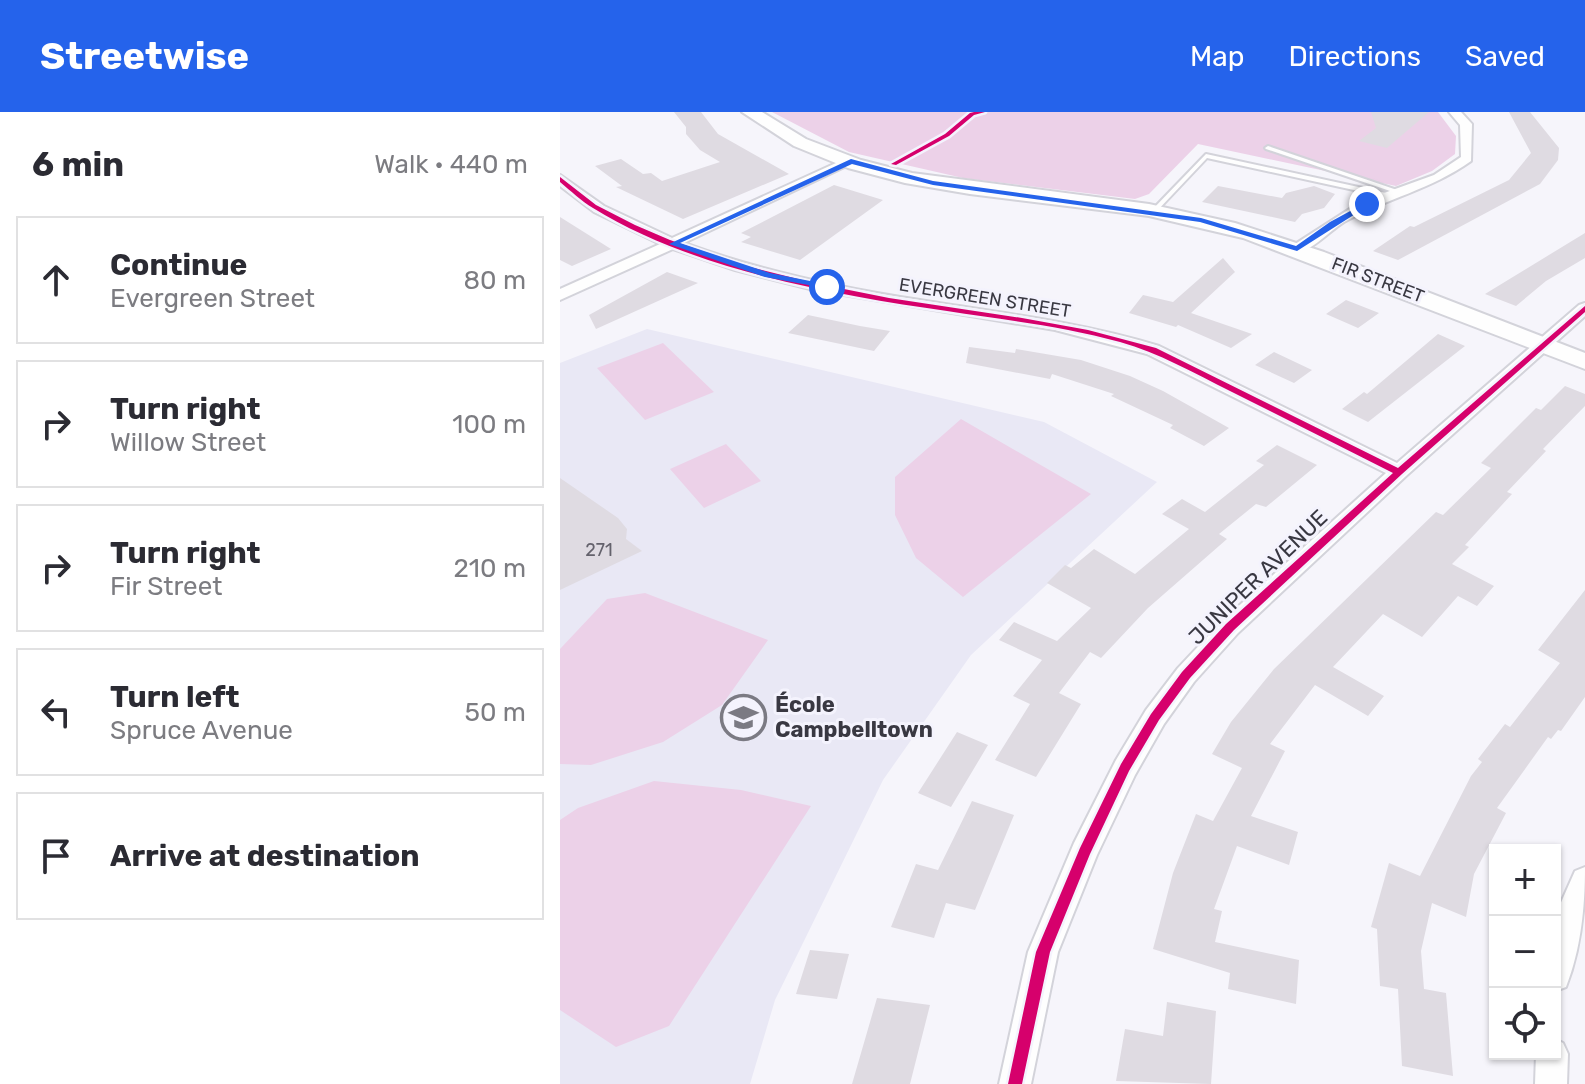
<!DOCTYPE html>
<meta charset="utf-8">
<style>
:root{--surface:#fff;--page:#f7f7f7;--text:#2b2b33;--muted:#7c7c81;--line:#e1e1e2;--accent:#2563eb}
body{margin:0;font-family:Rubik,sans-serif;background:var(--page);color:var(--text)}
.controls{position:absolute;right:24px;bottom:24px;display:grid;overflow:hidden;border-radius:0px;box-shadow:0 2px 6px #0004}
.controls button{width:72px;height:72px;display:grid;place-items:center;padding:0;border:0;border-bottom:2px solid var(--line);background:var(--surface);color:var(--text);font:40px sans-serif}
.stop{position:absolute;width:24px;height:24px;margin:-18px;border:6px solid #2563eb;border-radius:50%;background:#fff}
.stop.end{background:#2563eb;border-color:#fff;box-shadow:0 2px 8px #0008}
.list{margin:0;padding:0;list-style:none}
h2{display:flex;justify-content:space-between;align-items:center;height:104px;margin:0;padding:0 32px;font-size:34px}
h2 small{font-size:26px;font-weight:400;color:var(--muted)}
.list li{display:grid;grid-template-columns:52px 1fr auto;gap:24px;align-items:center;box-sizing:border-box;height:128px;margin:0 16px 16px;padding:0 16px;border:2px solid var(--line);border-radius:0px}
.list b{display:block;font-size:30px;white-space:nowrap}
.list p{margin:0;font-size:26px;white-space:nowrap;color:var(--muted)}
.list em{font-size:26px;font-style:normal;color:var(--muted)}
.icon{flex:none;width:44px;height:44px;fill:none;stroke:currentColor;stroke-width:2;stroke-linecap:round;stroke-linejoin:round}
.map{position:relative;flex:none;width:1025px;height:972px;overflow:hidden}
header{display:flex;align-items:center;gap:48px;box-sizing:border-box;height:112px;padding:0 40px;background:var(--accent);color:#fff}
header strong{font-size:38px}
nav{display:flex;gap:44px;margin-inline-start:auto;font-size:28px}
main{display:flex}
aside{flex:1;background:var(--surface)}
.map>svg:first-child{display:block}
.built{fill:#e9e8f5}
.green{fill:#ecd1e8}
.building{fill:#dfdbe2}
.lines{fill:none;stroke-linecap:round;stroke-linejoin:round}
.lane-casing{stroke:#d3d3da;stroke-width:4}
.street-casing{stroke:#d3d3da;stroke-width:4}
.secondary-casing{stroke:#d3d3da;stroke-width:4}
.lane{fill:#fefefe;fill-rule:evenodd}
.street{fill:#fefefe;fill-rule:evenodd}
.secondary{fill:#fefefe;fill-rule:evenodd}
.cycleway-casing{stroke:#f4f3fd;stroke-width:5}
.cycleway{fill:#d6006c;fill-rule:evenodd}
.route{fill:#2563eb}
.labels{text-anchor:middle;dominant-baseline:central;stroke-width:6;stroke-linejoin:round;paint-order:stroke}
.far-street-label{font-size:18px;fill:#393842;stroke:#f4f3fd}
.number-label{font-size:18px;fill:#64626c}
.street-label{font-size:22px;fill:#393842;stroke:#f4f3fd}
.poi-label{font-size:22px;font-weight:bold;fill:#393842;stroke:#f4f3fd;text-anchor:start}
</style>
<header>
<strong>Streetwise</strong>
<nav><a>Map</a><a>Directions</a><a>Saved</a></nav>
</header>
<main>
<aside>
<h2>6 min<small>Walk · 440 m</small></h2>
<ul class="list">
<li><svg class="icon" aria-label="ahead" viewBox="0 0 24 24"><path d="M12 20V5M6 11l6-6 6 6"/></svg><div><b>Continue</b><p>Evergreen Street</p></div><em>80 m</em></li>
<li><svg class="icon" aria-label="right" viewBox="0 0 24 24"><path d="M7 20v-9h11M14 6l5 5-5 5"/></svg><div><b>Turn right</b><p>Willow Street</p></div><em>100 m</em></li>
<li><svg class="icon" aria-label="right" viewBox="0 0 24 24"><path d="M7 20v-9h11M14 6l5 5-5 5"/></svg><div><b>Turn right</b><p>Fir Street</p></div><em>210 m</em></li>
<li><svg class="icon" aria-label="left" viewBox="0 0 24 24"><path d="M17 20v-9H6M10 6l-5 5 5 5"/></svg><div><b>Turn left</b><p>Spruce Avenue</p></div><em>50 m</em></li>
<li><svg class="icon" aria-label="arrive" viewBox="0 0 24 24"><path d="M6 21V4h12l-3 4 3 4H6"/></svg><div><b>Arrive at destination</b></div></li>
</ul>
</aside>
<div class="map">
<svg width="1025" height="972" viewBox="0 0 1025 972">
<rect width="100%" height="100%" fill="#f6f5fb"/>
<path class="built" d="M87,217L484,310L597,370L411,543L323,668L215,888L190,972H0V251Z"/>
<path class="green" d="M212,0H878L896,24L895,42L872,59L836,74L638,32L589,82L575,87L403,66L289,40Z
M103,231L154,280L85,308L37,256Z
M401,307L531,382L403,485L356,446L335,403V365Z
M166,332L201,369L144,396L110,357Z
M85,481L208,528L162,593L103,630L31,653L0,652V537L47,487Z
M94,669L181,678L251,694L109,914L56,935L0,898V708L18,696Z"/>
<path class="building" d="M114,0H141L158,22L229,62L123,107L56,75L62,74L35,54L61,47L83,62L91,61L102,69L160,50L140,38L126,22V15Z
M811,0H869L827,36L799,29L816,16Z
M949,0H970L999,36L998,48L980,72L838,148L813,139L850,114L854,115L949,68L971,41Z
M274,73L323,88L240,148L181,130L191,125L181,121Z
M658,74L722,86L726,81L754,74L775,82L764,96L742,102L735,110L642,90Z
M0,105L51,137L12,154L0,148Z
M1025,121V146L986,169L956,194L925,182Z
M663,146L675,160L631,201L692,222L671,236L618,213L616,215L569,201L583,183L613,190Z
M107,160L138,171L36,217L29,203Z
M786,188L819,201L798,216L766,202Z
M248,203L300,214L330,219L314,239L228,221Z
M878,222L905,234L808,310L782,297L804,280L807,282Z
M409,235L455,241L456,237L521,248L570,264L603,279L669,316L644,334L610,316L613,313L551,284L554,282L492,262L490,267L406,251Z
M714,240L752,258L734,271L695,253Z
M1005,274L1025,282V294L983,337L986,339L947,380L952,382L905,433L909,435L892,452L934,474L917,494L898,484L862,525L823,502L773,555L824,584L808,604L755,573L710,632L725,639L691,704L738,720L729,753L677,734L654,797L662,799L655,830L739,848L736,892L668,877L670,861L593,837L613,761L636,702L653,709L682,656L652,642L671,610L714,557L876,400L883,403L931,356L921,351L976,296L981,298Z
M717,333L757,353L706,395L696,392L659,422L667,427L588,496L541,546L530,540L499,581L521,592L476,665L435,648L470,592L453,584L482,548L439,528L454,510L497,529L531,496L487,471L505,453L511,456L534,437L575,462L629,417L602,402L622,387L645,400L704,353L696,349Z
M0,366L58,406L67,417L66,427L82,439L0,478Z
M1025,478V585L1001,619L998,618L991,627L988,625L937,696L946,701L914,762L906,805L872,791L861,839L864,877L886,881L893,964L842,954L838,877L820,874L817,817L811,815L829,751L860,764L911,664L922,650L918,647L945,612L950,615L1000,551L978,538Z
M397,620L428,633L391,695L358,681Z
M412,689L454,703L415,798L386,791L374,826L331,815L356,752L378,758Z
M250,838L289,842L277,887L236,882Z
M317,886L370,893L350,972H292Z
M607,890L656,899L651,972L556,969L565,917L603,924Z"/>
<g class="lines">
<defs>
<path id="lane" d="M708,34L840,79L841,80L836,81L706,37L705,36Z
M646,42L826,81L829,83L826,85L647,46L595,101H591V99Z"/>
<path id="street" d="M889,0H901L912,12L911,49C870,78 828,86 784,110C769,119 749,143 732,140V134L802,89L874,63L901,45L900,13Z
M287,46L297,49L124,131C201,159 280,176 360,188C441,201 521,210 599,234L837,351L1019,193L1025,191V204L846,364L678,521L634,570L604,612L575,663L537,743L498,840L471,972H439L468,840L514,731L556,648L586,598L618,556L662,509L826,361L587,242L495,218L254,178L175,158L113,137L0,188V177L100,132L34,100L0,74V63L44,94L112,126Z
M1025,755C1025,795 1021,837 1006,875L995,879V804L1015,759Z
M995,927L1003,931L1008,942L1007,972H975L976,942H995Z"/>
<path id="secondary" d="M182,0H202L246,27L301,48L352,61L589,92L675,111L764,140L1025,241V257L683,126L589,104L410,82L345,71L288,56L234,34Z"/>
</defs>
<use href="#lane" class="lane-casing"/>
<use href="#street" class="street-casing"/>
<use href="#secondary" class="secondary-casing"/>
<use href="#lane" class="lane"/>
<use href="#street" class="street"/>
<use href="#secondary" class="secondary"/>
<defs>
<path id="cycleway" d="M414,0H425L414,3L389,24L336,53L331,52L385,22L410,1Z
M0,65L36,93L75,113L110,128L182,153L254,171L329,186L462,206L528,218L596,236L838,356L1025,194V200L842,362L674,518L630,566L599,608L569,659L530,742L490,840L462,972H448L476,840L520,736L561,652L591,602L622,560L666,512L833,361C779,334 724,306 670,279C634,261 599,241 560,230C503,214 444,208 387,199C274,183 131,157 33,96C21,89 11,79 0,70Z"/>
</defs>
<use href="#cycleway" class="cycleway-casing"/>
<use href="#cycleway" class="cycleway"/>
</g>
<path class="route" d="M291,47L373,69L641,106L736,134L770,110L805,91L811,92L737,139L640,110L373,73L292,52L120,131L210,161L270,173V177L205,165L109,132Z"/>
<defs>
<symbol id="school-ring" viewBox="-11 -11 22 22"><circle r="9.5" fill="#f4f3fd" stroke="#7b7a83" stroke-width="1.5"/><path d="M0-5L7-2L0 1L-7-2ZM-4 1L0 2.5L4 1V4Q0 6-4 4Z" fill="#7b7a83"/></symbol>
</defs>
<g fill-rule="evenodd">
<use href="#school-ring" x="158" y="580" width="51" height="51"/>
</g>
<g class="labels">
<g class="far-street-label">
<text transform="translate(818 168) rotate(21)">FIR STREET</text>
<text transform="translate(425 186) rotate(9)">EVERGREEN STREET</text>
</g>
<g class="number-label">
<text x="39" y="438">271</text>
</g>
<g class="street-label">
<text transform="translate(698 465) rotate(-44)">JUNIPER AVENUE</text>
</g>
<g class="poi-label">
<text x="215" y="592">École<tspan x="215" dy="25">Campbelltown</tspan></text>
</g>
</g>
</svg>
<div class="controls">
<button>+</button>
<button>−</button>
<button><svg class="icon" aria-label="locate" viewBox="0 0 24 24"><circle cx="12" cy="12" r="6"/><path d="M12 2v4M12 18v4M2 12h4M18 12h4"/></svg></button>
</div>
<div class="stop" style="left:267px;top:175px"></div>
<div class="stop end" style="left:807px;top:92px"></div>
</div>
</main>
